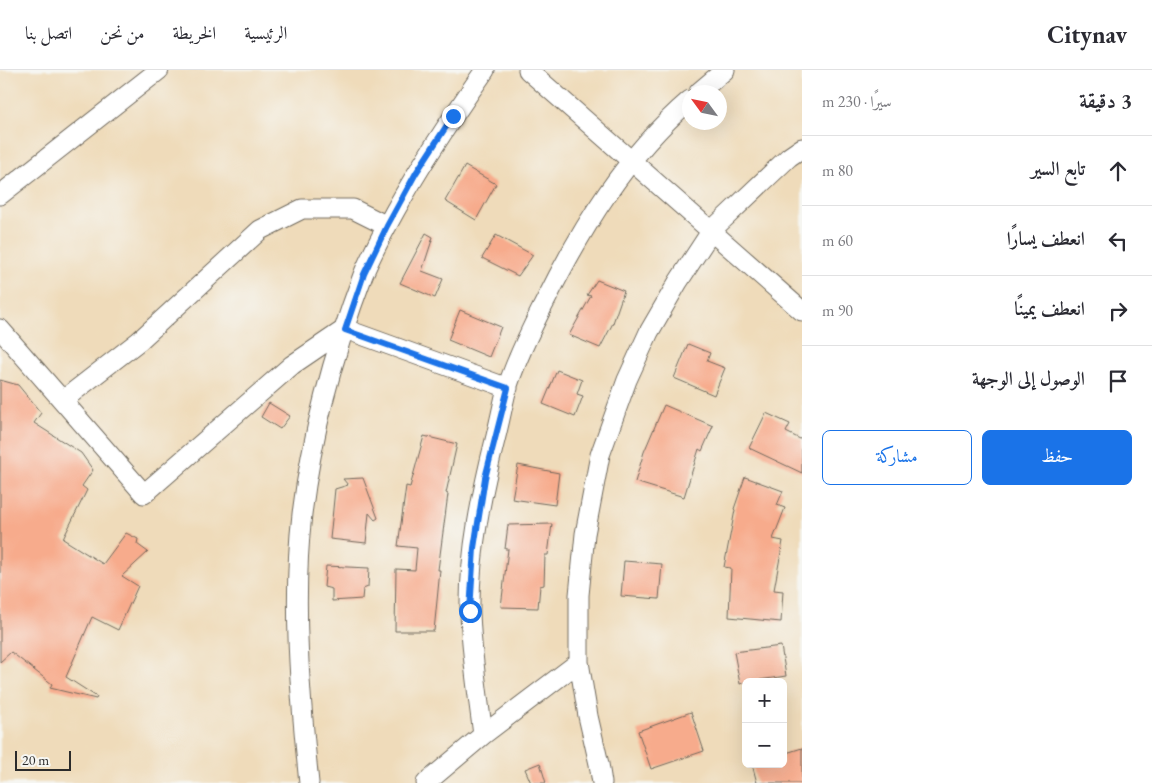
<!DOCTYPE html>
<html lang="ar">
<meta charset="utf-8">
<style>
:root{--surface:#fff;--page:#f2f2f3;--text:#2b2b33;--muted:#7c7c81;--line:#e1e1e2;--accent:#1a73e8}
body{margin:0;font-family:"EB Garamond",Amiri,serif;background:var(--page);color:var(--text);direction:rtl}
.controls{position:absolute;right:15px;bottom:15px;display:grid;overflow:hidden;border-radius:8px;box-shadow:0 5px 20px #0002}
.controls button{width:45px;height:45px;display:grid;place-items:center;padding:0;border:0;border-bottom:1px solid var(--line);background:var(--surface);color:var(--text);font:25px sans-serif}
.compass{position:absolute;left:682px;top:15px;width:45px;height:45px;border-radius:50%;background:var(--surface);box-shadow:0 5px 20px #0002;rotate:303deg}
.scale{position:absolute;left:15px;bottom:12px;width:56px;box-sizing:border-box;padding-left:5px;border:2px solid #2b2b2b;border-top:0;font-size:14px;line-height:18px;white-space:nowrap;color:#2b2b2b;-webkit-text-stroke:4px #f6f6f2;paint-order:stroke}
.stop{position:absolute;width:15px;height:15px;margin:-11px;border:4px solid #1a73e8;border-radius:50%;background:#fff}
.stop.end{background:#1a73e8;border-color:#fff;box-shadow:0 1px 5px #0008}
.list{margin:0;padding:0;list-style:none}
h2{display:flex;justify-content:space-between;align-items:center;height:65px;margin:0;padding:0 20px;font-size:21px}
h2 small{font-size:16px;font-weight:400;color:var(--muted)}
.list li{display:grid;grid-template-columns:32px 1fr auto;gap:15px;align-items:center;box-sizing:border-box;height:70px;padding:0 20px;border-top:1px solid var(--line)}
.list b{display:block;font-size:19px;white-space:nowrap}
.list em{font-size:16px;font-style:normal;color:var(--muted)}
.actions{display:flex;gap:10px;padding:15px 20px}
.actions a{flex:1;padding:11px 0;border:1px solid var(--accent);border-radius:8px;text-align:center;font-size:18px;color:var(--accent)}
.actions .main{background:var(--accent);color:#fff}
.icon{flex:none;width:28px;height:28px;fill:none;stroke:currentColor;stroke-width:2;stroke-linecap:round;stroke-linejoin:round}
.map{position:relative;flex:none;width:802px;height:713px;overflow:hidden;direction:ltr}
header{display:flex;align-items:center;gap:30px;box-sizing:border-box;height:70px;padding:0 25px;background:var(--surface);border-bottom:1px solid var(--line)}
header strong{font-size:24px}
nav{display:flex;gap:28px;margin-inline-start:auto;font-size:18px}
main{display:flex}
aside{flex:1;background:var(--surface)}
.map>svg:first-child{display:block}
.building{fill:#f7ab8c}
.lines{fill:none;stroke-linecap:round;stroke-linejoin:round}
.street-casing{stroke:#70695d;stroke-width:21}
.street{stroke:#fff;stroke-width:19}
.route{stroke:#1a73e8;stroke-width:6}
</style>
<header>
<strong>Citynav</strong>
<nav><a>الرئيسية</a><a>الخريطة</a><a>من نحن</a><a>اتصل بنا</a></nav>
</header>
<main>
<aside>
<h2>3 دقيقة<small>سيرًا · 230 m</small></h2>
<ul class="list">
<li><svg class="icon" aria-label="ahead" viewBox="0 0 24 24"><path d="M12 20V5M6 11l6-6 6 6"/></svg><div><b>تابع السير</b></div><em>80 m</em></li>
<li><svg class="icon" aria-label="left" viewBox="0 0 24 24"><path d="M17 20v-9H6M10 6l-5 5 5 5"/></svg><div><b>انعطف يسارًا</b></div><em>60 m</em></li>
<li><svg class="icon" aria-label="right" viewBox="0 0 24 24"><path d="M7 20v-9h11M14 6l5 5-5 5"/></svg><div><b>انعطف يمينًا</b></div><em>90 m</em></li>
<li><svg class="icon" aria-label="arrive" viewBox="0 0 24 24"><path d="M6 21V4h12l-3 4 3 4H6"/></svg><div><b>الوصول إلى الوجهة</b></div></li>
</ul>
<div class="actions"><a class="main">حفظ</a><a>مشاركة</a></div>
</aside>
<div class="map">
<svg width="802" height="713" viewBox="0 0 802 713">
<rect width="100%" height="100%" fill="#f6f6f2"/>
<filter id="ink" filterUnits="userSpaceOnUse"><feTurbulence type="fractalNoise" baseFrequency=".02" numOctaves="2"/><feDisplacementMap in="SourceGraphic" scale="10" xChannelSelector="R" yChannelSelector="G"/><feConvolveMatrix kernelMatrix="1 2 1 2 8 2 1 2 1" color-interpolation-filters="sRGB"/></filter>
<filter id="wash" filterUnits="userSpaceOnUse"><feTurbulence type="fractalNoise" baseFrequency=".0096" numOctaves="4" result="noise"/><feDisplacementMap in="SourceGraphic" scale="20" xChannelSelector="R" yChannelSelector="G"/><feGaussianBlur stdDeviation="1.12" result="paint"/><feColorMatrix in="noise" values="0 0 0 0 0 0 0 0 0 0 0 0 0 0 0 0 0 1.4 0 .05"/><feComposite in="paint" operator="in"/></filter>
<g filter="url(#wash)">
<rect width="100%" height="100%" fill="#efdbba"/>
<g id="blocks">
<path class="building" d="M465,96L496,114L476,150L445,131Z
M426,163L433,167L422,201L443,209L435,228L400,213Z
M496,165L533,185L518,206L482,188Z
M597,210L624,221L613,253L600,278L569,265L591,226L587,225Z
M460,240L501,257L489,287L448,270Z
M688,274L710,283L707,291L725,298L714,325L674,308Z
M557,300L582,310L577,324L583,326L575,347L543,334Z
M0,310L18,315L41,343L34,353L81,383L93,400L82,416L87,420L63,469L103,494L126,463L138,469L137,474L148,482L122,506L138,516L118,560L92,547L66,607L97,627L96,629L50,618L52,614L11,582L0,592Z
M269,333L290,346L280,359L261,347Z
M664,335L713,356L702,381L699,379L684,427L635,412L644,382Z
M766,343L790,354L786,362L802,370V403L749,378Z
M424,366L457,374L446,423L448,424L438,500H440L434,561H395L396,499L415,500L417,478L398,476L406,416L410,417Z
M518,395L559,403L555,435L512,429Z
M745,407L783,421L777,435L785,438L773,469L783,471L774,520L783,521L781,552L729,547L731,498L724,497L735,440L734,439Z
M363,408L378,448L375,450L369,443L366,473L330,469L335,419L348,415L343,409Z
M552,454L548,485H545L544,515L540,516L538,538L501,537L508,479H505L508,455Z
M624,491L662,494L659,529L621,526Z
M326,496L369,498L368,517L363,519L362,529L332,531V519L324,517Z
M781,576L786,606L746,612L740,614L734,582Z
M691,642L704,681L651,699L638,661Z
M802,678V713H757L752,694H783V684Z
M540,693L546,713H531L525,699Z"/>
</g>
</g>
<g filter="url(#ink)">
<use href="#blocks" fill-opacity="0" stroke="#70695d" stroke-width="1"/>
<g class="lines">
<defs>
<path id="street" d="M528,0L802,241
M699,22L725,0
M0,125L159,0
M0,259L144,424L292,295L345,259L508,318
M63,330L139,271L260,160L302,139H353L387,156
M483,665C478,624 471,582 470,541C469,483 482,422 496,366C500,350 503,334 507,318C517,288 531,259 545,232C582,157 626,85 690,30
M309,713C300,626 292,531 302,444C312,363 334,282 363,205C372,183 384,161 395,141C422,92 453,46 485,0
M426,713L483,665L579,592
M602,713L599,694L588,646L579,592V525L585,464L600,385L627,310L649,262L678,212L712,160L789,87L802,78"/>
</defs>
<use href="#street" class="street-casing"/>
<use href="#street" class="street"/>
</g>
</g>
<g class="lines" filter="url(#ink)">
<path class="route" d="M453,46L416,103L387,156L364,204L345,260L508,318L485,408L474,478L470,541"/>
</g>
</svg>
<div class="controls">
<button>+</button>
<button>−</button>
</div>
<svg class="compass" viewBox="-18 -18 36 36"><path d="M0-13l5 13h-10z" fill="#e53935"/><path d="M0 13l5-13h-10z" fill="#7c7c81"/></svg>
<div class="scale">20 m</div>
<div class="stop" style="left:470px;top:541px"></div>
<div class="stop end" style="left:453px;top:46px"></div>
</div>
</main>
